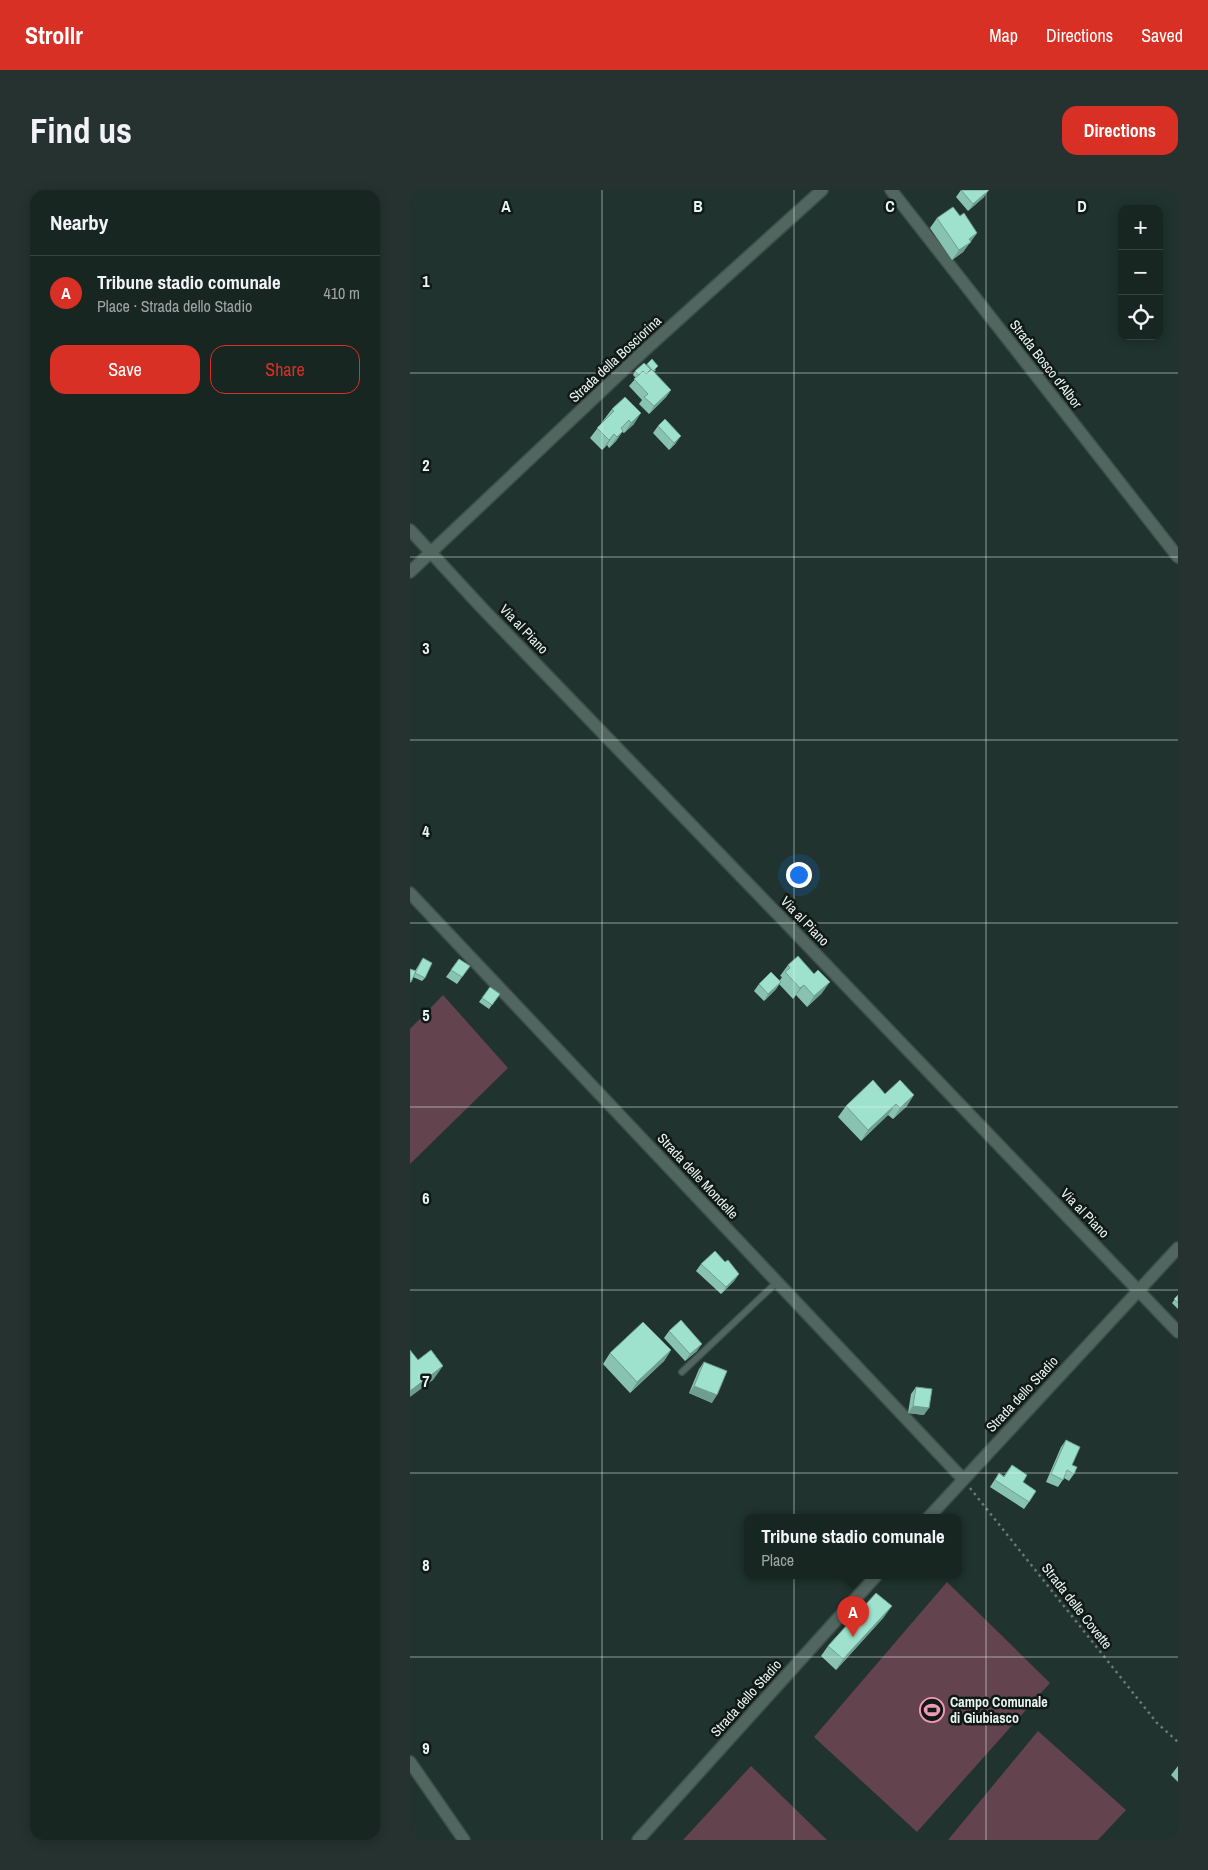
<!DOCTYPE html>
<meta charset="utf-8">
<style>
:root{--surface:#182622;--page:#25322f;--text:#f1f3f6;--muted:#9fa5a5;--line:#364340;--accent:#d93025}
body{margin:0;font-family:"Archivo Narrow",sans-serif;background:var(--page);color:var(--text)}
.controls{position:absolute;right:15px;top:15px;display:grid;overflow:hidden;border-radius:10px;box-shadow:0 2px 12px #0003}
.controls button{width:45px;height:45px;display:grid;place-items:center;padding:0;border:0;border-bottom:1px solid var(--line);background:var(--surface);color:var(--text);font:25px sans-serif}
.you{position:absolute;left:388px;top:684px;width:18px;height:18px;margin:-12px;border:4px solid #fff;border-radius:50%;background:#1a73e8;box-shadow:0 0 0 8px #1a73e833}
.badge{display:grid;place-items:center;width:32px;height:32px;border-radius:50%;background:var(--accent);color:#fff;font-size:16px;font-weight:700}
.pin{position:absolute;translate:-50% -41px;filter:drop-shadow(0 1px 2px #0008)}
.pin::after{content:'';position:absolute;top:26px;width:18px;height:15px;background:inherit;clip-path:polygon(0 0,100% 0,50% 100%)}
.popup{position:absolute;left:334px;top:1324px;width:218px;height:65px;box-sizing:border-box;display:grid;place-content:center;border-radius:10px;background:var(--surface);filter:drop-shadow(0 1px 4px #0005);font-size:16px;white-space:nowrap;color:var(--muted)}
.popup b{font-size:19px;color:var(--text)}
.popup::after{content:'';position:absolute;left:50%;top:100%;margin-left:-10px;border:10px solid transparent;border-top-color:var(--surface)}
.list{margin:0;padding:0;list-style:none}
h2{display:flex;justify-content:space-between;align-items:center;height:65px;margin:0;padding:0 20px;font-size:21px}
h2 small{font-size:16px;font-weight:400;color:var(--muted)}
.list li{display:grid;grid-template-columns:32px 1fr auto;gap:15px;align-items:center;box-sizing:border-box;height:75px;padding:0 20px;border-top:1px solid var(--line)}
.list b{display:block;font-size:19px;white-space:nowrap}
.list p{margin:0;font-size:16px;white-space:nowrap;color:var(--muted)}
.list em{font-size:16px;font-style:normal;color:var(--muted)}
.actions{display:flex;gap:10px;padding:15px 20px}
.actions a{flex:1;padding:11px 0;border:1px solid var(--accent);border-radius:15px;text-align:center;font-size:18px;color:var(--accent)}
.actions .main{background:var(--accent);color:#fff}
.icon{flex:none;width:28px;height:28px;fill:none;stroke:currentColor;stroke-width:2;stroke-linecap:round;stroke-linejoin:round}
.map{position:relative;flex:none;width:768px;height:1650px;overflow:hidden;border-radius:15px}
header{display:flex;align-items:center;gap:30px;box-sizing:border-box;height:70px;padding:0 25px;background:var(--accent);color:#fff}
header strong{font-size:24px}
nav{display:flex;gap:28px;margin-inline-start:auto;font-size:18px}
.intro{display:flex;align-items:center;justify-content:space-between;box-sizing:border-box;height:120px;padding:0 30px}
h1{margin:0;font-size:35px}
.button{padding:12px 22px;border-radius:15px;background:var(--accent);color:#fff;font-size:18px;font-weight:700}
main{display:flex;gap:30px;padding:0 30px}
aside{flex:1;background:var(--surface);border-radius:15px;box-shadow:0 2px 12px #0003}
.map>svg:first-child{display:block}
.green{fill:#63444e}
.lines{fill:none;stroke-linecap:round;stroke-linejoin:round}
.lane-casing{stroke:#3e4f4b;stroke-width:8}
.street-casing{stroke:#3e4f4b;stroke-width:14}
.path{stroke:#6a7b76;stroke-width:2.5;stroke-dasharray:2.5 4;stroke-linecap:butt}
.lane{stroke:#526660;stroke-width:5.5}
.street{stroke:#526660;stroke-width:11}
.wall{fill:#88c2b0}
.shaded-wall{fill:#6f9e90}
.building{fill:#9ee1cd;stroke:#6f9e90}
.grid{fill:none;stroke:#e9f5f2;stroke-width:1;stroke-opacity:0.55}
.labels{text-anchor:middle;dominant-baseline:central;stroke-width:5;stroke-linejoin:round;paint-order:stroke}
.street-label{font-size:14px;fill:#e9f5f2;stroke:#101916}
.poi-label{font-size:14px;font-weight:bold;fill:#e9f5f2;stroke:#101916;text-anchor:start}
.grid-label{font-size:16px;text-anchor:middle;font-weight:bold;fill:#e9f5f2;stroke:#101916;stroke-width:5;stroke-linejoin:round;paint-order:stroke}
</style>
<header>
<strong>Strollr</strong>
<nav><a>Map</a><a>Directions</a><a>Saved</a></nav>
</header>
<div class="intro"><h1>Find us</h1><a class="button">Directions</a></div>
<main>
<aside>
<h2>Nearby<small></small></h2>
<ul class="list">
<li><span class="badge">A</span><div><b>Tribune stadio comunale</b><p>Place · Strada dello Stadio</p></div><em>410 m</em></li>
</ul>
<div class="actions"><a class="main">Save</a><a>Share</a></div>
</aside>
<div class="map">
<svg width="768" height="1650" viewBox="0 0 768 1650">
<rect width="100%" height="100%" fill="#20332e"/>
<path class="green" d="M33,805L98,878L0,974V839Z
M537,1392L640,1493L507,1642L404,1547Z
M628,1541L716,1620L688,1650H538Z
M341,1576L417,1650H273Z"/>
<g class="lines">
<defs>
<path id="lane" d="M272,1182L367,1092"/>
<path id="street" d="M481,0L768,367
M0,340L72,418L378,735L768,1142
M0,382L236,159L412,0
M0,703L553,1289
M518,1328L768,1058
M0,1572L54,1650
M228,1650L466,1386"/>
</defs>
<use href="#lane" class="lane-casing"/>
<use href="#street" class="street-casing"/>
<path class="path" d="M560,1298L747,1533L768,1552"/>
<use href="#lane" class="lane"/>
<use href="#street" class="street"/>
</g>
<path class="wall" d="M551,0L574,7L558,21L546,7Z
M550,26L567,43L553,62L542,70L520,38L527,28Z
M237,174L246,180L244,182L261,200L256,207L239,224L229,214L232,210L219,196L226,188L223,185L225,181L236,175Z
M202,219L224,234L214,243L212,242L206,251L199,258L197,255L192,260L180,248Z
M248,236L266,253L259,260L243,243Z
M13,768L15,788L12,791L3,787L0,793V779L5,781Z
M49,769L60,776L47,794L36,787Z
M378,775L412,803L397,817L386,805L383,809L369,794L366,799L354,811L344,801L349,794L370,790L372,787L370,786Z
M80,797L90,804L79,819L69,812Z
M475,904L497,916L483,929L478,925L451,951L428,927L436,916Z
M315,1072L329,1084L324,1091L311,1104L286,1081L291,1074Z
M768,1105V1119L762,1113Z
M259,1141L287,1161L275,1171L254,1148Z
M261,1160L254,1171L220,1203L193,1174L200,1163Z
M294,1172L302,1213L279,1203L289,1179Z
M506,1197L514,1225L498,1223L501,1204Z
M656,1250L664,1284L659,1291L654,1288L648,1297L636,1292L651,1257Z
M602,1275L613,1292L619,1312L614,1319L580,1297L589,1283L594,1286Z
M474,1427L426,1480L411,1466L418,1456Z
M768,1576V1592L761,1585Z"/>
<path class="shaded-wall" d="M579,0L574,7L558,21L563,14Z
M567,43L553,62L542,70L549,60L559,49Z
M261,200L256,207L239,224L244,216Z
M231,223L224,234L214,243L221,233Z
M213,241L206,251L199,258L207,247Z
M204,244L197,255L192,260L199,250Z
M271,246L266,253L259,260L264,253Z
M371,792L366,799L354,811L358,804Z
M420,792L412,803L397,817L404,806Z
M394,795L386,805L383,809L390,798Z
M504,905L497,916L483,929L490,918Z
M486,914L478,925L451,951L458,940Z
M329,1084L324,1091L311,1104L316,1097Z
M292,1154L287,1161L275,1171L280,1164Z
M261,1160L254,1171L220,1203L227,1192Z
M33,1176L23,1190L0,1207V1201Z
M284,1196L307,1205L302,1213L279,1203Z
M503,1216L519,1218L514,1225L498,1223Z
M482,1416L474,1427L426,1480L433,1469Z"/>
<path class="building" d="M551,0H579L563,14Z
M543,17L550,26L554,23L567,43L559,49L561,52L549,60L527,28Z
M242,169L248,176L243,181L237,174Z
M234,173L241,180L236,184L233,181L229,185L225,181Z
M241,179L261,200L244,216L234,207L238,204L224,189L233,181L236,184Z
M215,207L231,223L221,233L219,230L211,238L213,241L207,247L204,244L199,250L187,238L204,221L202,219Z
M255,229L271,246L264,253L248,236Z
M388,766L404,784L408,780L420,792L404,806L394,795L390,798L375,782L380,778L378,775Z
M13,768L22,773L15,788L5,783Z
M49,769L60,776L52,787L41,780Z
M0,779L6,781L1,792H0Z
M361,782L371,792L358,804L349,794Z
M80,797L90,804L82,815L72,808Z
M463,890L475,904L490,890L504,905L490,918L486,914L458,940L436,916Z
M305,1061L315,1072L318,1070L329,1084L316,1097L291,1074Z
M768,1105V1113L764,1109Z
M271,1130L292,1154L280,1164L259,1141Z
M233,1132L261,1160L227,1192L200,1163Z
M0,1160L8,1170L21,1160L33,1176L0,1201Z
M294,1172L317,1181L307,1205L284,1196Z
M506,1197L522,1199L519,1218L503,1216Z
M656,1250L670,1257L662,1275L667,1277L664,1284L657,1280L653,1290L641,1284Z
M602,1275L617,1285L613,1292L626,1301L619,1312L585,1290L589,1283L594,1287Z
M466,1403L482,1416L433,1469L418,1456Z"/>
<path class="grid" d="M192,0V1650M384,0V1650M576,0V1650M0,183H768M0,367H768M0,550H768M0,733H768M0,917H768M0,1100H768M0,1283H768M0,1467H768"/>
<defs>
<symbol id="stadium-ring" viewBox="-11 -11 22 22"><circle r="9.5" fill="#101916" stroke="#f09ab7" stroke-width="1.5"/><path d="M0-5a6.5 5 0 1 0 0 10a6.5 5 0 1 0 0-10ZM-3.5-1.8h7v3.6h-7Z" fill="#f09ab7"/></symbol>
</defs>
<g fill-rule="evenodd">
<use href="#stadium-ring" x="508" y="1506" width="28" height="28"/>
</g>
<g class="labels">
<g class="street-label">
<text transform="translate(205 169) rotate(-43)">Strada della Bosciorina</text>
<text transform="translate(636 174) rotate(52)">Strada Bosco d'Albor</text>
<text transform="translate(114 439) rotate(46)">Via al Piano</text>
<text transform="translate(395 731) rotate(46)">Via al Piano</text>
<text transform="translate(288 986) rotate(47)">Strada delle Mondelle</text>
<text transform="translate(675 1023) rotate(46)">Via al Piano</text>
<text transform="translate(612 1204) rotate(-47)">Strada dello Stadio</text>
<text transform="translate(667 1416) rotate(52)">Strada delle Covette</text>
<text transform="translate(336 1508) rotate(-48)">Strada dello Stadio</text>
</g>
<g class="poi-label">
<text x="540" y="1512">Campo Comunale<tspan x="540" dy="16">di Giubiasco</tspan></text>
</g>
</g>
<g class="grid-label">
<text x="96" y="22">A</text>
<text x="288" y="22">B</text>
<text x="480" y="22">C</text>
<text x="672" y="22">D</text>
<text x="16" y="97">1</text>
<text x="16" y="281">2</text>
<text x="16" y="464">3</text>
<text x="16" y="647">4</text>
<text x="16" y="831">5</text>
<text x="16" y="1014">6</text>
<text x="16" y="1197">7</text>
<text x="16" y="1381">8</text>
<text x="16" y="1564">9</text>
</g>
</svg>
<div class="controls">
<button>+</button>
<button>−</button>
<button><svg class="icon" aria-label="locate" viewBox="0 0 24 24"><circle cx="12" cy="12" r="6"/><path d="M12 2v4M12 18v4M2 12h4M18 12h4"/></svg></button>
</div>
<div class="you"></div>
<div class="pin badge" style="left:443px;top:1447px">A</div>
<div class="popup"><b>Tribune stadio comunale</b>Place</div>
</div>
</main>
